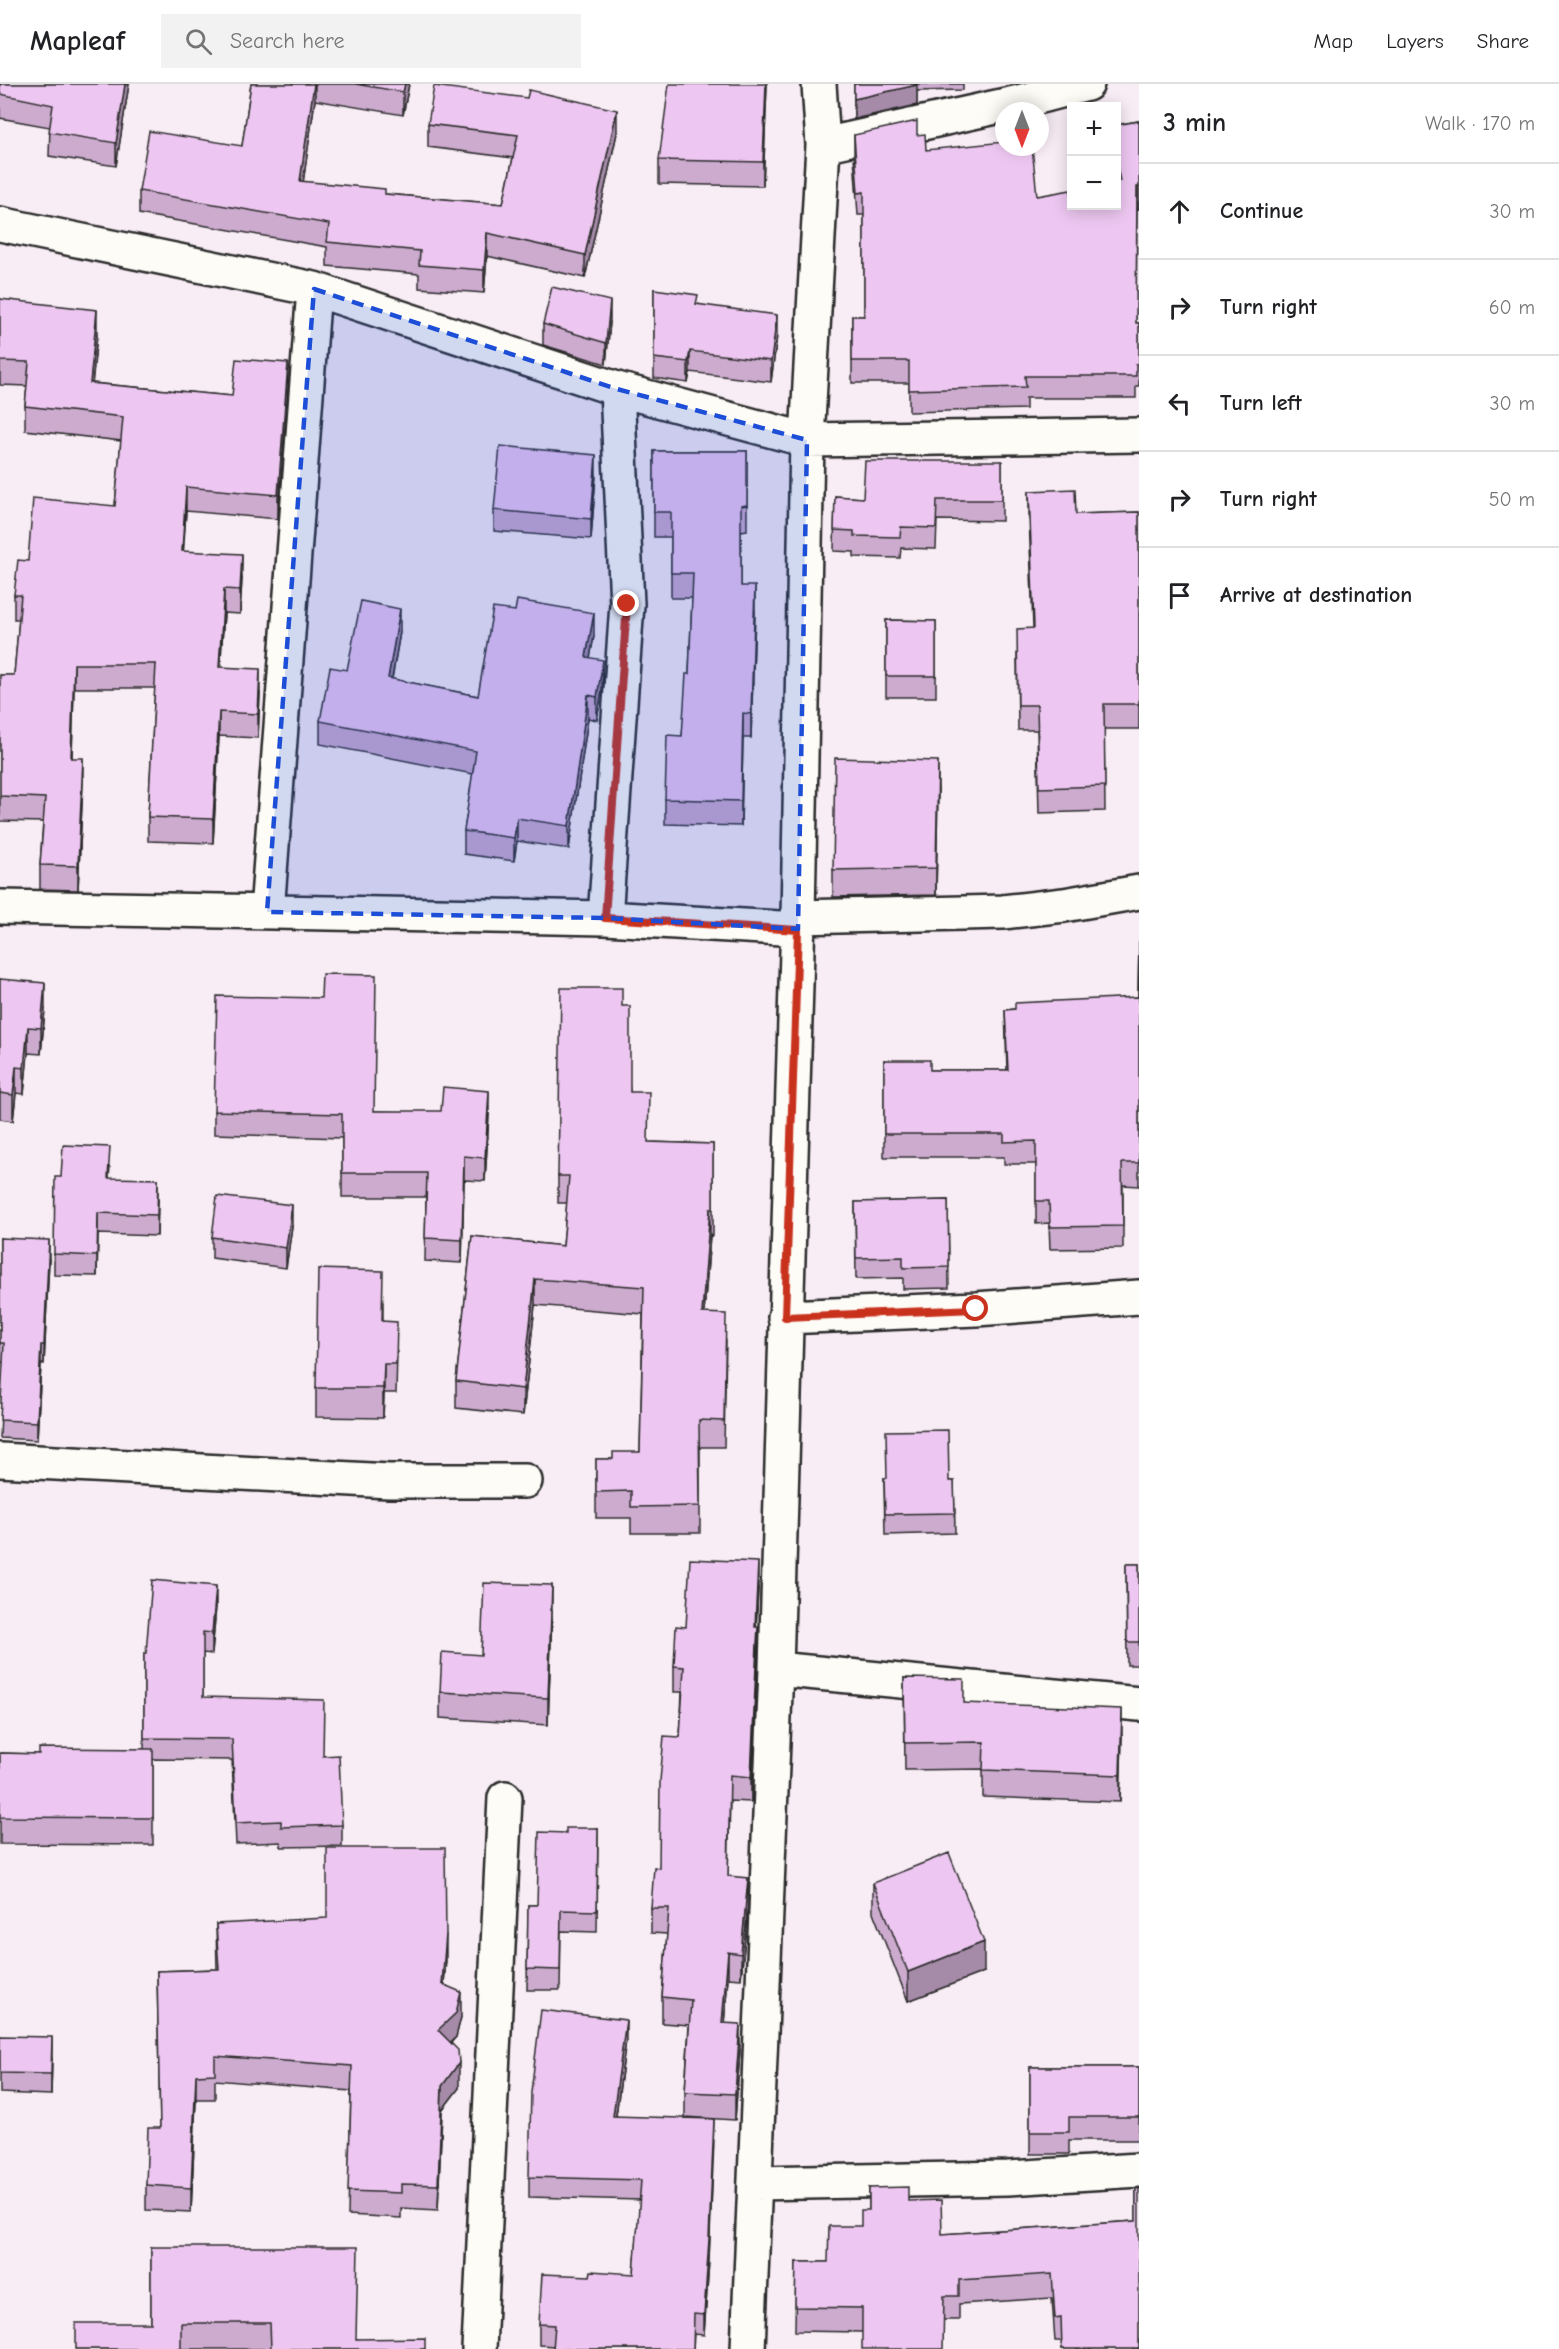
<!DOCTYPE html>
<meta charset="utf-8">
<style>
:root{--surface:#fff;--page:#f2f2f2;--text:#202124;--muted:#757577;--line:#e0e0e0}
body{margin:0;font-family:"Comic Neue",sans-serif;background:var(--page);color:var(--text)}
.controls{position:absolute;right:18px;top:18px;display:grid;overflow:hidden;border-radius:0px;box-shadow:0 3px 15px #0003}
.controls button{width:54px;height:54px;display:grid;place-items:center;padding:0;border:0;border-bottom:2px solid var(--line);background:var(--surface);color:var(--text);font:30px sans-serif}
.compass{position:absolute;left:995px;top:18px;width:54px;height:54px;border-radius:50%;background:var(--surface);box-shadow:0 3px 15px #0003;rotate:180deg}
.stop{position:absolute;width:18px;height:18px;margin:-14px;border:4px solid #c8321e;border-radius:50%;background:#fff}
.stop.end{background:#c8321e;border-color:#fff;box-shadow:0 2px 6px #0008}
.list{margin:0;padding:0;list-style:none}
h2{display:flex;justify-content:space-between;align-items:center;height:78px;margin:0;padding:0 24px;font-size:26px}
h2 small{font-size:20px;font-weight:400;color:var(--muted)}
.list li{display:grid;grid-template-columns:39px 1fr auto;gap:18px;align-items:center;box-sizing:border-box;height:96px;padding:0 24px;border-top:2px solid var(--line)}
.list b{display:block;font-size:22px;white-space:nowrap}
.list em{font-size:20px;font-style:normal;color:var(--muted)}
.icon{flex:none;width:33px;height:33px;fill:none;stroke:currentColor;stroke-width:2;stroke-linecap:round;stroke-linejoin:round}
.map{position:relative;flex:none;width:1139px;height:2265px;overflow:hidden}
header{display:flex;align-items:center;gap:36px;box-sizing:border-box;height:84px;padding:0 30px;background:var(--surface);border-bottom:2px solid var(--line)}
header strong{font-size:28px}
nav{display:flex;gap:33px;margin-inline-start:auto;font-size:21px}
.search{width:420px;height:54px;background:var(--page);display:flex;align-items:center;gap:15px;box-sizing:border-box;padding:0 21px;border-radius:0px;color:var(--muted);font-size:22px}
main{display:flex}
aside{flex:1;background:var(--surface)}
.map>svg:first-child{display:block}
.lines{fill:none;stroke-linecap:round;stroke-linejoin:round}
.minor-casing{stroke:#2b2b2b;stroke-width:38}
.minor{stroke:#fdfcf7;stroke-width:33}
.wall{fill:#ccabcf;stroke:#2b2b2b;stroke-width:1.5}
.shaded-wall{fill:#a68ba9;stroke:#2b2b2b;stroke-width:1.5}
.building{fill:#edc7f1;stroke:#2b2b2b;stroke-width:1.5}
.route{stroke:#c8321e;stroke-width:8}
.marked{fill:#1d4ed8;fill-opacity:0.2;stroke:#1d4ed8;stroke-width:4.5;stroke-dasharray:12 8;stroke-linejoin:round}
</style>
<header>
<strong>Mapleaf</strong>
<div class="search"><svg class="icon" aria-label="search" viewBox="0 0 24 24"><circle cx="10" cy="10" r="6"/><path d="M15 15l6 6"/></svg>Search here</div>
<nav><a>Map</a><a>Layers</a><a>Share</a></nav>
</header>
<main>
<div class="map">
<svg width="1139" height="2265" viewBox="0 0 1139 2265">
<rect width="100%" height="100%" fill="#f8ecf5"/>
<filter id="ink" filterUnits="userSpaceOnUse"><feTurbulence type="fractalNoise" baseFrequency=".0167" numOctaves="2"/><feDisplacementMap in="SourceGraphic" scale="12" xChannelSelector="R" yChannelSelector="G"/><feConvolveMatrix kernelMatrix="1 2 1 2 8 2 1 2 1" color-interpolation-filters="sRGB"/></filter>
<g filter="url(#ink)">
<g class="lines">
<defs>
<path id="minor" d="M823,61L1019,18L1087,0
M0,140L314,205L617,305L807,356L1139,351
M0,823L605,834L798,845
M267,828L314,205
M798,833L1003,828L1064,821L1139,808
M605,834L627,520L617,305
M785,1233L976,1225L1139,1213
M0,1376L389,1397H525
M776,1585L1139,1620
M756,2099L1008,2094L1139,2086
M479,2265L505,1714
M748,2265L776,1585L798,833L807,356L823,61L819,0"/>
</defs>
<use href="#minor" class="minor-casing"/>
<use href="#minor" class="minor"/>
</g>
<path class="wall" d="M0,0H129L116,82L49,72L50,43L0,34Z
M251,0H409L403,31L315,16L303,98L385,110L503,120L513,74L428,63V40L617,49L585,194L487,172L484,209L419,204V190L327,182V163L139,130V107L242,62Z
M767,0L763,102L659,100V76Z
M854,0H963V6L917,7V21L854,35Z
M1139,37V125H1137L1136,239H1139V302H1136V314H1026V325L909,328V299H852V232H864V131H858L854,73V51H917L926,66L1037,112L1116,122V41Z
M654,205L698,220L777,251L771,298L690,288L688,299L654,294Z
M0,215L97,250L92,299L232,312L288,303L278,435L186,427L183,467L242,494L240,530L224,529L220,583L260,609L258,654L219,652L213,759L148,757V733L155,604H74L72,674L83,698L78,806L40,805V781L43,738L0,737V591H14L19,535H14V511L28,477L115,422L121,357L25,346V322L27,302L0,301Z
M610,238L606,280L543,261V240Z
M654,367H747V446L741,447V502L755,527L751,654H743L741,742L665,740V715L682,652L689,590L692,514H671V453H654Z
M1002,377V437L937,436L936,465L901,464L900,474L854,473V468L834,467L835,412L863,414Z
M596,391L591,455L494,447V426Z
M1029,407L1076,430L1139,428V645H1104L1105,727L1039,729L1037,646H1018L1017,570L1033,544L1029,432Z
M886,536L936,537V613H886Z
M400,548L392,595L478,612L594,552L590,574L603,599L602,606L597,636L588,634L569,765L517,757L514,777L464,770V747L473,690L320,660V637L347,586Z
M938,704L936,811L833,813V786Z
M1139,857V1102L1123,1101V1164L1050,1165L1049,1139L1036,1140V1080H1004V1073H884V976L930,986H1007L1005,926L1138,913Z
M0,895L45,925L41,970L28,969L24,1010L16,1009L13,1037L0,1035Z
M622,922L630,1008L648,1058L713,1060V1152L710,1151L704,1229L726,1256L724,1363H700V1449H631V1434H596V1375H613L640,1368L643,1230L535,1221L523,1331L456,1324V1297L472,1152L563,1162L567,1119H558V1092Z
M214,1027H374L489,1030L485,1097L464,1096L462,1179L425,1177L426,1113H342V1054L214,1050Z
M110,1083L109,1094L158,1116L157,1152L98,1150L97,1192L54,1191V1170Z
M948,1116L949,1204L903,1205V1194L856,1195L855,1118Z
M292,1142L286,1184L212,1174V1153Z
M0,1154L49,1175L44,1280H41L37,1356L0,1354L3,1278H0Z
M383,1216V1237L397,1268L396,1309H384L383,1334L316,1333V1304Z
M884,1394L954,1397L955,1449L885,1451Z
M1126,1480H1139V1581H1127Z
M758,1504L756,1543L758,1569L751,1718L730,1717L728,1792L748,1819L741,1895L728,1894L724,1939L740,1966L735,2036L685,2033V2008L689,1941L662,1939V1913L667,1850L651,1849V1824L659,1784L680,1653L682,1608H674V1582L686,1543Z
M216,1522L212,1570L203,1569V1613L323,1672L342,1741V1762L281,1763V1758L236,1760L232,1676L153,1675V1761L0,1760V1669L39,1670L144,1665V1569H146Z
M552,1528L548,1641L440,1634V1608L481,1571Z
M904,1594L964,1619L1122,1651L1120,1718L983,1713V1685L905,1686Z
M598,1744L597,1848L561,1847L560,1906H527L528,1821H537L566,1749Z
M873,1799L984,1888L908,1917L873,1828Z
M216,1840L446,1875L444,1900L461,1933L456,1953L451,1959L459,2004L442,2026L438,2126L401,2124V2134L348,2131L351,2007L215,1996V2015H196L191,2128L146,2126V2101L160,2044L157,1887L217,1885Z
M0,1952L52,1974L51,2011L0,2009Z
M626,1956L616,2032L714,2056L709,2176L704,2251L694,2250L693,2265H553L554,2262L539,2261V2240L590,2192L634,2190L640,2116L529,2113V2093Z
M1030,1983H1139V2056H1069V2070H1030Z
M869,2104L908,2117L942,2150L1136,2137V2105L1139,2265H1062L1061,2257H1055L1052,2214L959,2220V2236H944L862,2248L795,2247L796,2178H828L861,2142L869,2126Z
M151,2163L357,2255L425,2265H76L151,2239Z"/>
<path class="shaded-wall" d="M125,0H129L116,82V59Z
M314,0H315V16L300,120V97Z
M405,0H409L403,31V8Z
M766,0H767L763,102V78Z
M917,1V21L854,35V15Z
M617,26V49L585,194V171Z
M1137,103H1139V125H1137Z
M487,149V172L484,209V186Z
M610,217V238L606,280V259Z
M97,226V250L90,323V299Z
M777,231V251L771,298V277Z
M690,267V288L688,299V278Z
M288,279V303L278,435V411Z
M596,371V391L591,455V435Z
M186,403V427L182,491V467Z
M242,470V494L240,530V506Z
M755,502V527L751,654V630Z
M224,505V529L219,607V583Z
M400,525V548L388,617V594Z
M594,529V552L586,596V573Z
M603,576L602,606L597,636V613Z
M74,580V604L71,698V674Z
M260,585V609L258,654V630Z
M588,611V634L569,765V742Z
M219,628V652L213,759V735Z
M743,629V654L741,742V717Z
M83,674V698L78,806V782Z
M938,677V704L936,811V784Z
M517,734V757L514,777V754Z
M45,899V925L41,970V944Z
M28,943V969L24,1010V984Z
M16,983V1009L13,1037V1011Z
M489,1007V1030L485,1097V1074Z
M464,1072V1096L462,1179V1156Z
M158,1095V1116L157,1152V1131Z
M292,1121V1142L286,1184V1164Z
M710,1125V1151L702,1255V1229Z
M98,1129V1150L97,1192V1172Z
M49,1156V1175L44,1280V1261Z
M535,1195V1221L523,1331V1305Z
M41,1261V1280L37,1356V1338Z
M384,1280V1309L383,1334V1304Z
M758,1478V1504L755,1569V1543Z
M552,1501V1528L548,1641V1614Z
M216,1502V1522L212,1570V1549Z
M758,1543V1569L751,1718V1693Z
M1122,1625V1651L1120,1718V1691Z
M748,1794V1819L741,1895V1870Z
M446,1850V1875L442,1924V1900Z
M984,1858V1888L908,1917V1888Z
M728,1868V1894L722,1964V1939Z
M461,1908V1933L456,1953L438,1970V1946Z
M626,1936V1956L613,2053V2032Z
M740,1940V1966L735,2036V2010Z
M52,1953V1974L51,2011V1990Z
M459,1979V2004L442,2026L438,2126L442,2002Z
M196,1991V2015L191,2128V2104Z
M714,2035L709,2176L704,2251V2231Z"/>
<path class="building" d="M0,0H125L116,59L49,48L53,21L0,10Z
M251,0H314L300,97L385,105V110L503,120L518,51L428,40L434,2L527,14L529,6L617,26L585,171L487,149L484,186L419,181L420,167L327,158L329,140L139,107L149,47L242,62Z
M355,0H405L403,8Z
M669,0H766L763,78L659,76Z
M854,0H917V1L854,15Z
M917,37V51L925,50L926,66L1004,58V63H1032L1037,112L1071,106V122H1116V98L1120,97L1116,78V41L1139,37V103H1137L1136,239H1139V280H1136V292H1025L1026,303L909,306V277H852V232H864V108L858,109L854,51Z
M552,203L610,217L606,259L543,240Z
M654,205L698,211L696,220L777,231L771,277L690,267L688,278L654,274Z
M0,215L97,226L90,299L232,312L236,275L288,279L278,411L186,403L182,467L242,470L240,506L224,505L219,583L260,585L258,630L219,628L213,735L148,733L156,580H74L71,674H83L78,782L40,781L45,714L0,712V591H14L21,511H14L18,476L28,477L33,414L115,422L123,333L25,322L29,278L0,277Z
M500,362L596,371L591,435L494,426Z
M654,367H747V421L741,422V502H755L751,630L743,629L741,717L665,715L667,651L682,652L686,590H689L693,489H671V428H654Z
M865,377H1002V416H937L936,444L901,443L900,453L854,452V447L834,446L835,412L863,414Z
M1075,405L1076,430L1139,428V620H1104L1105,702L1039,704L1037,621H1018L1017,545L1034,544L1029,407Z
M517,516L594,529L586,573L603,576L597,613L588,611L569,742L517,734L514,754L464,747L476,667L320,637L330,583L347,586L361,517L400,525L388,594L478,612L493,524L515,527Z
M886,536L936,537V592H886Z
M835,674L938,677L936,784L833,786Z
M1139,857V1079H1122L1123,1142L1050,1143L1049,1117H1036V1057L1004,1058V1050H884V976H930V986H1008L1005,926L1015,925V919L1138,913Z
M322,890L376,891L374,1027H441L443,1003L489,1007L485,1074L464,1072L462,1156L425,1154L427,1089H342V1030L214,1027L217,912L321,914Z
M0,895L45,899L41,944L28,943L24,984L16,983L13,1011L0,1009Z
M561,904H622V922H630V1008H649L648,1058L713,1060V1125H710L702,1229L726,1230L724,1337L699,1336L700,1422L631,1423V1407L596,1408V1375H613V1368H640L644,1203L535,1195L523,1305L456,1297L472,1152L563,1162L569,1092H558Z
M63,1061L110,1063L108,1094L158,1095L157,1131L98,1129L97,1172L54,1170L55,1093H61Z
M217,1112L292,1121L286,1164L212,1153Z
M948,1116L949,1183L903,1184V1173L856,1174L855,1118Z
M0,1154L49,1156L44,1261H41L37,1338L0,1336L4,1259H0Z
M318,1185L383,1187L382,1237L397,1238L396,1280H384L383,1304H316Z
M948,1346L949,1397H954L955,1429L885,1430L884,1394H887L886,1347Z
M690,1475L758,1478L755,1543H758L757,1559L751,1693L730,1691L728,1792L748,1794L741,1870L728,1868L722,1939L740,1940L735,2010L685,2008L691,1916L662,1913L669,1824H651L654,1783L659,1784L660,1697L664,1652L680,1653L684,1583L674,1582L676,1542L686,1543Z
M1126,1480H1139V1558H1127Z
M152,1496L216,1502L212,1549L203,1548V1613L324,1616L323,1672L339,1671L342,1741L281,1743V1737L236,1739L232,1655L144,1654V1569H146Z
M484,1499L552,1501L548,1614L440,1608L442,1568L481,1571Z
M904,1594L964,1595V1619L1122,1625L1120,1691L983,1686L984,1658L905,1659Z
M39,1664L153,1665V1734L0,1733V1669L39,1670Z
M566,1744H598L597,1827L561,1826L560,1886L527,1885L528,1821H537L539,1748L566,1749Z
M327,1764H445L446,1850L442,1900L461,1908L456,1929L438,1946L458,1966L459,1979L442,2002L438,2101L401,2100V2109L348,2107L352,1982L215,1972V1990L196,1991L191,2104L146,2101L148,2044H160L157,1887L219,1885L216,1840L327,1834Z
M949,1769L984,1858L908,1888L873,1799Z
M541,1926L626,1936L613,2032L714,2035L709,2155L704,2231L694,2230L693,2265H553L555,2241L539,2240L542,2190L590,2192L591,2187L634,2190L641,2096L529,2093L531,2008Z
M0,1952L52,1953L51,1990L0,1989Z
M1030,1983H1139V2033H1069V2048H1030Z
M908,2103V2117L941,2116L942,2150L1136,2137V2105L1139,2104V2265H1062L1061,2233L1055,2234L1052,2190L959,2196V2212H944L943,2265H862V2224L795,2223L796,2178H828L829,2142H861V2126H869V2104Z
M151,2163H358L356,2255L425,2254V2265H271L270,2239H181V2265H76V2239H151Z"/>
</g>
<g class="lines" filter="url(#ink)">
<path class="route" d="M627,520L605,834L798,846L785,1233L976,1225"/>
</g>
<path class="marked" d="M314,205L617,305L807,356L798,845L605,834L267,828Z"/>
</svg>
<div class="controls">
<button>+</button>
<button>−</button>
</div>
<svg class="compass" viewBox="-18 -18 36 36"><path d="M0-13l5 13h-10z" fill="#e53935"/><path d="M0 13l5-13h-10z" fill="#757577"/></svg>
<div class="stop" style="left:976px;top:1225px"></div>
<div class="stop end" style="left:627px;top:520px"></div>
</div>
<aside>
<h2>3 min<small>Walk · 170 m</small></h2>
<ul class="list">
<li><svg class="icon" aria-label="ahead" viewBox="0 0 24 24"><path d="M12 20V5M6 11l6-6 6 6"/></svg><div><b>Continue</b></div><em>30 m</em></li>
<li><svg class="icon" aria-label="right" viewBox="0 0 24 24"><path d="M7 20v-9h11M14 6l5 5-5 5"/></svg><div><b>Turn right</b></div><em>60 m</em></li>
<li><svg class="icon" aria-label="left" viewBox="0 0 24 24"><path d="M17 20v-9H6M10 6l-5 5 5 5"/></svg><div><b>Turn left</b></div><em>30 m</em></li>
<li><svg class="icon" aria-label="right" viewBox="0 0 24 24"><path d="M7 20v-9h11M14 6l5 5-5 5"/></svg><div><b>Turn right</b></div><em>50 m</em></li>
<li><svg class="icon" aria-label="arrive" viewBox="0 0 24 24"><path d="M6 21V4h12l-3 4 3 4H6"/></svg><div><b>Arrive at destination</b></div></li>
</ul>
</aside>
</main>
